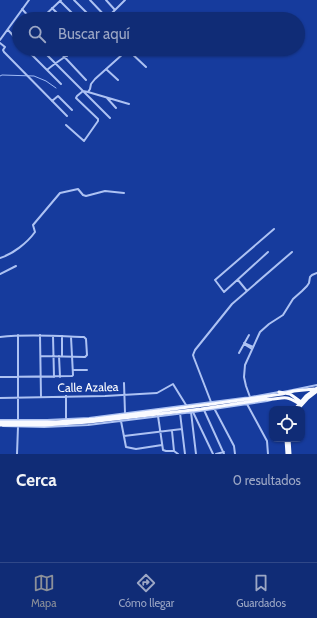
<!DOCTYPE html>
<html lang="es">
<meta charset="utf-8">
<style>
:root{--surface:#102c76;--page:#1e387e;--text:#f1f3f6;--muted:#9ca7c5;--line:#304888;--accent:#8c9099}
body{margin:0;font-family:Cabin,sans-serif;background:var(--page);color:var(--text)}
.controls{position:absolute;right:12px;bottom:12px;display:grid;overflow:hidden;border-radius:8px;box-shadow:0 1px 3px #0004}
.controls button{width:36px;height:36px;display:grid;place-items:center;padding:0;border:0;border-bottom:1px solid var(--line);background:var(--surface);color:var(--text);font:20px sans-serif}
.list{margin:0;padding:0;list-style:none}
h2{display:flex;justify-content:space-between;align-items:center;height:52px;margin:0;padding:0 16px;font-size:17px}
h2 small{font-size:13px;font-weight:400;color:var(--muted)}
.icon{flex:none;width:22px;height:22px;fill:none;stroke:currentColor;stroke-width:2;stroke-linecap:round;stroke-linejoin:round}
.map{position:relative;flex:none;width:317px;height:454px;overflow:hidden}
.search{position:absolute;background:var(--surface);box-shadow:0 1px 3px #0004;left:12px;right:12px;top:12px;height:44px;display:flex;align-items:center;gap:10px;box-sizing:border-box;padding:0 14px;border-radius:22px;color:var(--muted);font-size:15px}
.sheet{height:108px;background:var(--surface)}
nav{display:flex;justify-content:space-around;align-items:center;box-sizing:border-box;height:56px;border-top:1px solid var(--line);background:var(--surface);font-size:11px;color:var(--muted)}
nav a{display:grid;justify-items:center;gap:2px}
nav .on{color:var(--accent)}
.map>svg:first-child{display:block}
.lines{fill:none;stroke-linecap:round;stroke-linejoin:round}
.stream{stroke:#9fbaf6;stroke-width:1}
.minor{stroke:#adc2f3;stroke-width:2}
.major{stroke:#f9faff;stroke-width:3}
.labels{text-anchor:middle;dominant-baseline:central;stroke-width:3.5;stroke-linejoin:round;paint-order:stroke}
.street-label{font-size:12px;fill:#fff;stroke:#163b9d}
</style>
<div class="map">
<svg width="317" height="454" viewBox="0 0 317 454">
<rect width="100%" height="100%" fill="#163b9d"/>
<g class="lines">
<path class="stream" d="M0,76L2,75L34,76L46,81L56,88"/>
<path class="minor" d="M74,0L93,19
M90,0L107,18
M106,0L115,10
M60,1L78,19
M52,8L63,19
M22,9L31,19
M41,19L61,0
M106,19L125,0
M8,30L19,42
M15,38L19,35
M0,40L29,0
M0,43L5,47L3,50L4,52L67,116
M26,49L61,84
M41,49L110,118
M57,49L86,80
M61,49L67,56
M106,69L118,80
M47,70C56,62 66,57 75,49
M88,92L90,89L91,84L95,79L124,53L129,51L146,67
M107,98L116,108
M52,101L58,96L72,110
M66,125L84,141L98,121V119L76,98L77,96L83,91L88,92L129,104
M268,252L224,292L215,280L274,229
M0,258C13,254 27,243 35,232L33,225L60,193L78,189L83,195L86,196L105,191L124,193
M0,274L16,266
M238,280L247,291
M18,335V420
M40,335L41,397
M53,336L54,377
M62,336V356
M0,337C28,334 56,336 84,337L86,339L87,355L85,357L41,356
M244,343L253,347
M244,344L252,349
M239,353L249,335
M59,356L60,377
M73,370H87
M0,377L72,376L73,375L71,337
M124,383L125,413
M283,392L317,385
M66,396V419
M250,397L246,386L244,377L245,365L260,332L269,324L283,315L293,299L302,291L307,286L309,283L310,277L312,275L317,273
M0,398L105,396L157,393L173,384L186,405
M211,402L194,358L193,355L195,350L232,304L292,252
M247,404L267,441L268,454
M214,408L234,446L235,454
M204,410L224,454
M191,412L196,454
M193,412L213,454
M180,413L185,454
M158,416L163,450L166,451H174L178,454
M0,420H47L89,418L251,397L279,392
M121,421L126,447L136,449L162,445
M3,426L44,427L88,425L193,412L267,401L271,400
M172,431L174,451
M124,436L182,429
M17,454L18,427
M216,454L224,452"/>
<path class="major" d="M279,392L290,394L301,402
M295,409L306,396L317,388
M298,409L308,398L317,391
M0,422H56L95,419L212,404L282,394L294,391L314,389
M0,425H45L89,422L201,409L267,399C274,400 281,397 287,398C292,399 296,402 300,404L303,403
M286,439L287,454
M289,439L290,454"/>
</g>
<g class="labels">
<g class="street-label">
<text transform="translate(88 387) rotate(-1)">Calle Azalea</text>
</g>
</g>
</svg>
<div class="controls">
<button><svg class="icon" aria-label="locate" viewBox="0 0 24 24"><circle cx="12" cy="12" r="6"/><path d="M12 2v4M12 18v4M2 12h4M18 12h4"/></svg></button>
</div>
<div class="search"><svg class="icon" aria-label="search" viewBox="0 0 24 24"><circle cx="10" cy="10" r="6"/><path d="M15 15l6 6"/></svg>Buscar aquí</div>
</div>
<section class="sheet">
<h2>Cerca<small>0 resultados</small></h2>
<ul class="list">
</ul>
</section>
<nav>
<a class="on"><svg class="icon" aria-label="map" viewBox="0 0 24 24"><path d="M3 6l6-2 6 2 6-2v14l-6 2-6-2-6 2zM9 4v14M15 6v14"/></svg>Mapa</a>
<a><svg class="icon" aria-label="directions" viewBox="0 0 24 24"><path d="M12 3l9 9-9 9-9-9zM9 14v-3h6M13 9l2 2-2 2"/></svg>Cómo llegar</a>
<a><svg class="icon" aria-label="saved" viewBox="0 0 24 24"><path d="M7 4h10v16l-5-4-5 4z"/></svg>Guardados</a>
</nav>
